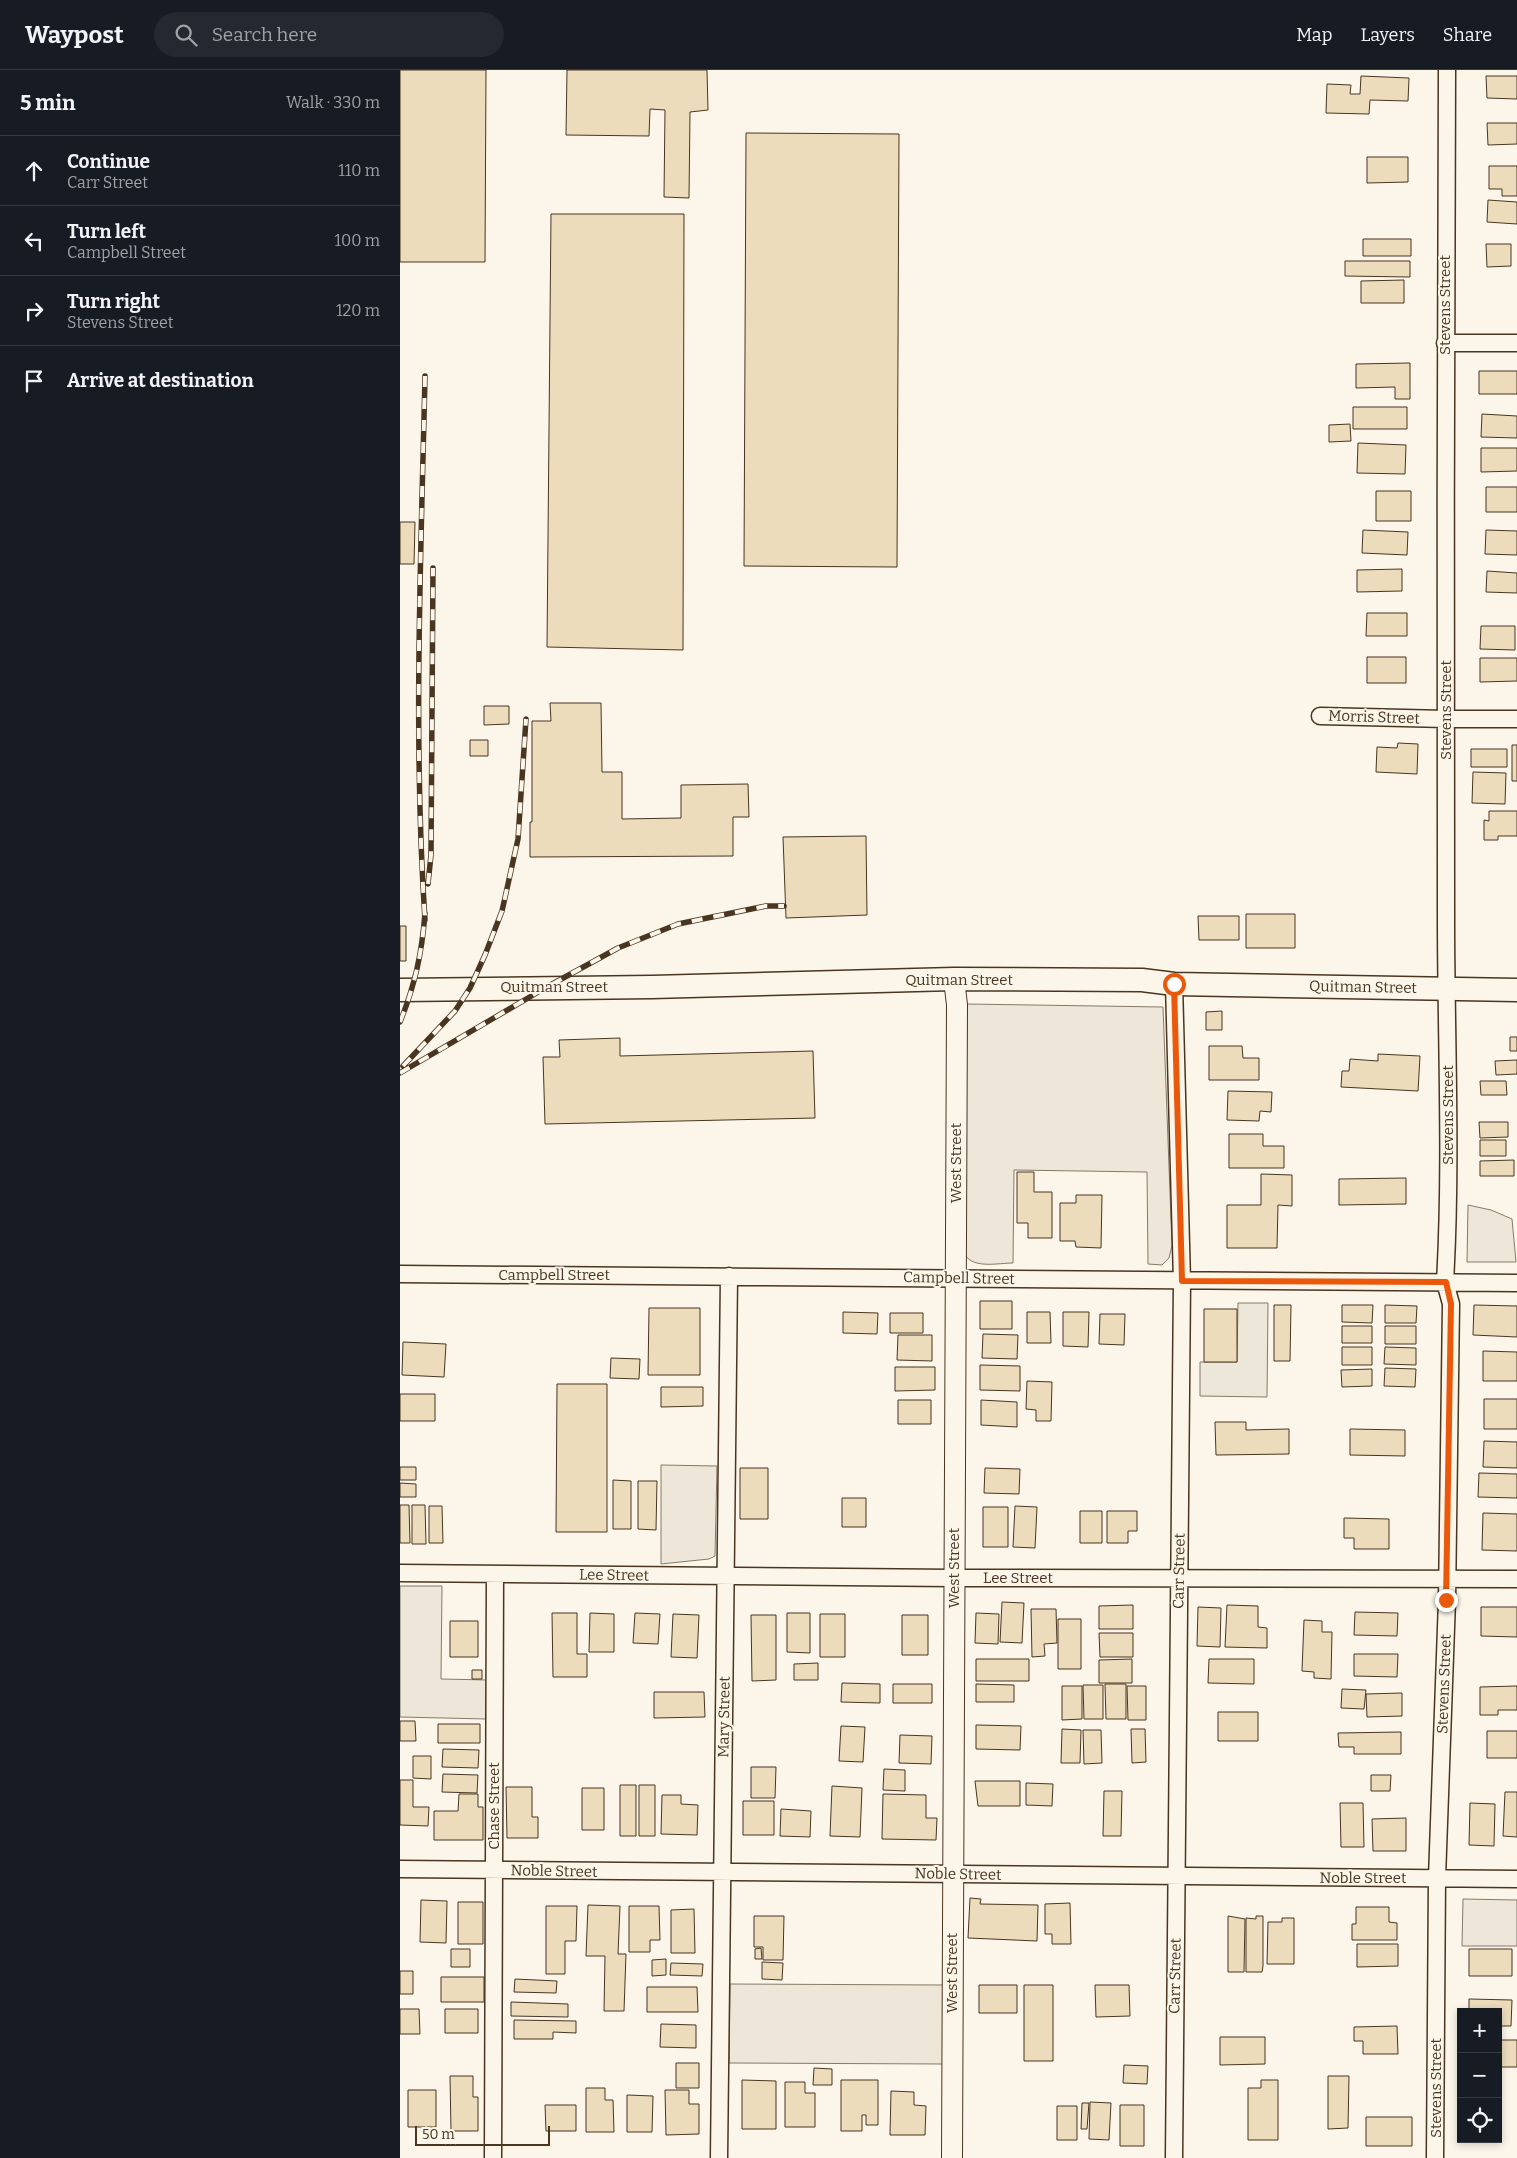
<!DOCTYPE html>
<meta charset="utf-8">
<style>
:root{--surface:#171b24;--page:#242831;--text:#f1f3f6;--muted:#9ea1a6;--line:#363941}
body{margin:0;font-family:Bitter,serif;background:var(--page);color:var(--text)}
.controls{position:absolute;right:15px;bottom:15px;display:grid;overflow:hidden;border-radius:0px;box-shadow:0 2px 8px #0003}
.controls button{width:45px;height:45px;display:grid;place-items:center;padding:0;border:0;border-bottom:1px solid var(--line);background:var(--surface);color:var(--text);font:25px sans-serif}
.scale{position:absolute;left:15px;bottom:12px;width:135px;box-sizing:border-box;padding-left:5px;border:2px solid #4a3520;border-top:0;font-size:14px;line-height:18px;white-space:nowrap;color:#4a3520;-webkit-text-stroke:4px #fbf6e9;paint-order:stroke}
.stop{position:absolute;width:15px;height:15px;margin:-11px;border:4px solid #ea580c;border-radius:50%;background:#fff}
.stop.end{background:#ea580c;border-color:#fff;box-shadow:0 1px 5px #0008}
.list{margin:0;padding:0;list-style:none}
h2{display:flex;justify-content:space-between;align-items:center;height:65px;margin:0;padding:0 20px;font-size:21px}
h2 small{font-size:16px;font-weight:400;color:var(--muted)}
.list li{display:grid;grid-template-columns:32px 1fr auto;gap:15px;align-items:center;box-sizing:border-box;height:70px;padding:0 20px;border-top:1px solid var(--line)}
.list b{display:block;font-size:19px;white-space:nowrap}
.list p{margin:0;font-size:16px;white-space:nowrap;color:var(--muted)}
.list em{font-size:16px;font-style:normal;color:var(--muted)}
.icon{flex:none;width:28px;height:28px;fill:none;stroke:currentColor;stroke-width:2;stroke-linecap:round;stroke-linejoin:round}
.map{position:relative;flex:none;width:1117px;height:2088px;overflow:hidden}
header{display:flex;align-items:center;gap:30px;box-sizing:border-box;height:70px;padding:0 25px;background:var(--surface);border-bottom:1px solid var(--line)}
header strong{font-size:24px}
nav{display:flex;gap:28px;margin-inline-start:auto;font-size:18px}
.search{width:350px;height:45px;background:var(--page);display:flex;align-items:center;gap:12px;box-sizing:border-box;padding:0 18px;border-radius:28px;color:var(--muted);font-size:19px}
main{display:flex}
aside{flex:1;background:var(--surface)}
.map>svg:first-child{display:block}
.green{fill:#ede6d9;stroke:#887966}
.parking{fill:#ede7d9;stroke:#887966}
.building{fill:#ecdcbc;stroke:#4a3520}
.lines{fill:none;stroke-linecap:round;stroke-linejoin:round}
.minor-casing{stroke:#4a3520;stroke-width:19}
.tertiary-casing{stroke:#4a3520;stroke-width:22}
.secondary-casing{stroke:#4a3520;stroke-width:25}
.minor{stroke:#fbf6e9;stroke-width:16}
.tertiary{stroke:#fbf6e9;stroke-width:20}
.secondary{stroke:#fbf6e9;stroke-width:22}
.rail-casing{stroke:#4a3520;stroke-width:5.5}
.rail{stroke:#fbf6e9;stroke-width:4;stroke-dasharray:11;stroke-linecap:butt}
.route{stroke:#ea580c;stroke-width:6}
.labels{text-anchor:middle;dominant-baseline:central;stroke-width:4;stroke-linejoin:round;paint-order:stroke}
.street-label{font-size:15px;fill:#4a3520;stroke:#fbf6e9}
</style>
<header>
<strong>Waypost</strong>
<div class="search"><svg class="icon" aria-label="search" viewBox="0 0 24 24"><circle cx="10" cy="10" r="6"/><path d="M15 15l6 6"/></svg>Search here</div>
<nav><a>Map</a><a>Layers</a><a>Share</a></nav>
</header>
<main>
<aside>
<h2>5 min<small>Walk · 330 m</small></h2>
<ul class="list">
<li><svg class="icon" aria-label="ahead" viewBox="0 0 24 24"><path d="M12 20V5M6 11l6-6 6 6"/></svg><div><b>Continue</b><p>Carr Street</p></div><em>110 m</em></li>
<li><svg class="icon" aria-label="left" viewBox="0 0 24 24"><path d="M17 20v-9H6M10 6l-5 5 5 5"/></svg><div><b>Turn left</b><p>Campbell Street</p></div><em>100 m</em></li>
<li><svg class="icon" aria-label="right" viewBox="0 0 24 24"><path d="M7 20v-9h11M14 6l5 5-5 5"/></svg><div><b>Turn right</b><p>Stevens Street</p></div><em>120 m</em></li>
<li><svg class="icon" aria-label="arrive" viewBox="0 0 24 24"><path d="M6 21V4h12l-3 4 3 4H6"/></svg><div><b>Arrive at destination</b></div></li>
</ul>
</aside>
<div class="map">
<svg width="1117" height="2088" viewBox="0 0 1117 2088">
<rect width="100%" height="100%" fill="#fbf6e9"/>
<path class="green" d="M566,934L763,937L772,1176L769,1188L762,1195L748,1194L747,1102L614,1100L613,1193C598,1193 574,1199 565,1185Z
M1068,1135L1091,1140L1112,1149L1116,1192H1067Z
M261,1395L317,1396L315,1486L309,1489L261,1494Z
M0,1516H42L41,1609L88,1610L87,1649L0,1647Z
M1063,1829L1117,1830V1876H1062Z
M330,1914L544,1915L543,1994L329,1993Z"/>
<path class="parking" d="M838,1233H868L867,1327L800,1326V1292H837Z"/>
<path class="building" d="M0,0H86L85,192H0Z
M167,0H307L308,40L290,42L289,128L264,127L265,40L250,39L249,66L166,65Z
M961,6L1009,8L1008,31L970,30L969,44L926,43L927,14L951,15L950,24H960Z
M1086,6H1117V29L1087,28Z
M1087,53H1117V74L1088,75Z
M346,63L499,64L497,497L344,496Z
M967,87H1008V112L967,113Z
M1089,96H1117V126H1102V119H1089Z
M1088,130L1117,132V154L1087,152Z
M151,144H284L283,580L147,577Z
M963,169H1011V186H963Z
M1086,174H1111V196L1087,197Z
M945,191H1010V207L945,206Z
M1004,210V233H961V211Z
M1010,293V329H995V317L956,318V294Z
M1079,301H1117V324H1079Z
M953,337H1007V359H953Z
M1082,344L1117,346V368L1081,367Z
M950,354L951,371L929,372V355Z
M958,373L1006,375L1005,404L957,403Z
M1081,378H1117V401L1081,402Z
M1086,417H1117V442H1086Z
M976,421H1011V451H976Z
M0,452H15L14,494H0Z
M963,460L1008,462L1007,485L962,483Z
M1086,460L1117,461V485L1085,484Z
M1002,499V521L957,522V500Z
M1087,501L1117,503V523L1086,522Z
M967,543H1007V566H966Z
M1081,556H1115V580L1080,579Z
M967,587H1006V613H967Z
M1080,588H1117V611L1080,612Z
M150,633H201L202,702H222V749L281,748V715L348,714L349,747H333V786L130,787V752H132V651H151Z
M84,636H109V654L84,655Z
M70,670H88V686H70Z
M998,673L1018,674L1017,704L976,702L977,677L997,678Z
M1112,675H1117V711H1112Z
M1071,679H1107V697H1071Z
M1073,702L1106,703L1105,734L1072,733Z
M1089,741H1117V766H1098V770H1084V750L1089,751Z
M466,766L467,845L386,848L383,767Z
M846,844H895V878H846Z
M798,846H839V870H799Z
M0,856H6V891H0Z
M822,941V960H806V942Z
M1110,967H1117V981H1110Z
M220,968V986L413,981L415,1048L145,1054L143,987H160L159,970Z
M809,976H842L843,988H859V1010H809Z
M978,984L1020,986L1018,1021L941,1017L942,1001H949L950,989L978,991Z
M1117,990V1004L1096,1005L1095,991Z
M1080,1011H1106L1107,1025H1081Z
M828,1021L872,1022L871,1042L860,1041L859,1051L827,1050Z
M1079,1052H1108V1067L1080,1068Z
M829,1064H863V1076H884V1098H829Z
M1080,1070H1106V1086H1080Z
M1114,1090V1106H1080V1091Z
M617,1102H634V1122H652V1168H628V1153H617Z
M861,1104L892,1105V1136L878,1135L877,1178H827V1135H861Z
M1006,1108V1134L939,1135V1109Z
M676,1125H702L701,1178L676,1177L675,1171H660V1133H676Z
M580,1231H612V1259H580Z
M874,1235H891L890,1291H874Z
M942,1235H973L972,1253L942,1252Z
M985,1235L1017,1236L1016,1253H985Z
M1074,1235L1117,1236V1267L1073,1265Z
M249,1238H300V1305H248Z
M804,1239H837V1292H804Z
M443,1242L478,1243L477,1264L443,1263Z
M627,1242H650L651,1273H627Z
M663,1242H689L688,1277L663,1276Z
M490,1243H523V1263H490Z
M700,1244H725L724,1275L699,1274Z
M942,1256H972V1273H942Z
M985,1256H1016V1274H985Z
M583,1264L618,1265L617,1289L582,1288Z
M498,1265H532V1291L497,1290Z
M3,1272L46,1274L44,1307L2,1305Z
M942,1277H972V1295H942Z
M985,1277L1016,1278V1295L984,1294Z
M1083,1281L1117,1282V1311H1083Z
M211,1288L240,1289L239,1309L210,1308Z
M580,1295L620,1296V1321L580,1320Z
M495,1297H535V1320L495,1321Z
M985,1298L1016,1299L1015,1317L984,1316Z
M972,1299V1316L942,1317L941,1300Z
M627,1311L652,1312L651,1351H636V1340L626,1339Z
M157,1314H207V1462H156Z
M261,1317H303V1336L261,1337Z
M0,1324H35V1351H0Z
M1084,1329H1117V1359H1084Z
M498,1330H531V1354H498Z
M581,1330L617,1332V1357L581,1355Z
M815,1352H846V1360L889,1359V1384L816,1385Z
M950,1359L1005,1360V1386L950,1385Z
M1084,1371L1117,1372V1398L1083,1397Z
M0,1397H16V1410H0Z
M340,1398H368V1449H340Z
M585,1398L620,1399L619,1424L584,1423Z
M1079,1403L1117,1404V1428L1078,1427Z
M213,1410L231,1411V1459H213Z
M238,1411H257L256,1460L238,1459Z
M0,1413L16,1414V1427H0Z
M442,1428H466V1457H442Z
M0,1435H9L10,1473H0Z
M12,1435H25L26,1474H12Z
M29,1436H42L43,1473H29Z
M615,1436L637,1437L635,1478L613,1477Z
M583,1437H608V1477H583Z
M680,1441H702V1473H680Z
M707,1441H737V1461H728V1473H707Z
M1083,1443L1117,1444V1481L1082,1480Z
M944,1448L989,1449V1479H954V1468H944Z
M602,1532L624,1533L622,1573L600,1572Z
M733,1535V1559H699V1536Z
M827,1535L858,1536V1557L867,1558V1578L825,1577Z
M798,1537L821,1538L820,1577L797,1576Z
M1081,1537H1117V1567L1081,1566Z
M631,1539H656L657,1573L644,1574L645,1586L632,1587Z
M955,1542L998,1543L997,1566L954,1565Z
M152,1543H177V1584H187V1607H153Z
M190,1543L214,1544V1582H189Z
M235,1543L260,1544L258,1574L233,1573Z
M387,1543H410V1583L387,1582Z
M576,1543L599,1544L598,1574L575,1573Z
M273,1544L299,1545L297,1588L271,1587Z
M420,1544H445V1587H420Z
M351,1545H376V1610L352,1611Z
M502,1545H528V1585H502Z
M658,1549H681V1599H658Z
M904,1550L922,1551V1562H932L931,1609L914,1608V1602L902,1601Z
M50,1551H78V1587H50Z
M699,1563H733V1587H700Z
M954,1584H998L997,1607L954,1606Z
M576,1589H629V1611H576Z
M732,1589V1613H699V1590Z
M809,1589H854V1614L808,1613Z
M418,1593V1610H394V1594Z
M72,1600H82V1609H72Z
M442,1613L480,1614V1633L441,1632Z
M493,1614H532V1633H493Z
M576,1614L614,1615V1632H576Z
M705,1614H726V1649H706Z
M683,1615H703V1649H684Z
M662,1616H682V1649L662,1650Z
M727,1616H746V1650H728Z
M1117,1616V1640H1098V1645H1080V1617Z
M942,1619L966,1620L964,1639L941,1638Z
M254,1622H304L305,1647L254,1648Z
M1002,1623V1646L967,1647L966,1624Z
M818,1642H858V1671H818Z
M0,1651H15L16,1671H0Z
M38,1654H80V1673H38Z
M576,1655L621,1656L620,1680L576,1679Z
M441,1656L465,1657L463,1692L439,1691Z
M662,1659L681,1660L680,1693H661Z
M731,1659H745L746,1692L732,1693Z
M683,1660H701L702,1693L684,1694Z
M1087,1661H1117V1688H1087Z
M1001,1662V1684H954V1677H939L938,1663Z
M500,1665L532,1666L531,1694L499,1693Z
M43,1679L79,1680L78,1698L42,1697Z
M13,1686H31V1709L13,1708Z
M351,1697H376L375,1728H351Z
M484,1699L505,1700V1721L483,1720Z
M43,1704L78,1705L77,1723L42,1722Z
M971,1705H991L990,1721H971Z
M0,1710H13V1737H29L28,1756L0,1755Z
M575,1711H620V1736H578Z
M626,1713L653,1714L652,1736L626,1735Z
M220,1715H236V1766H220Z
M239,1715H255V1766H239Z
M432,1716L462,1718L460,1767L430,1766Z
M106,1717H132V1747H138V1768H107Z
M182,1718H204V1760H182Z
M704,1721H722L721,1766H703Z
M1105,1722H1117V1767L1103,1766Z
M59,1724H78V1737H83V1770H34V1741H58Z
M483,1724L526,1725V1748H537L536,1770L482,1769Z
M262,1725H281V1734L298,1735L297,1765L261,1764Z
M343,1731H374V1765H343Z
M940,1733H963L964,1777H941Z
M1070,1733L1095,1734L1094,1776L1069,1775Z
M381,1739L411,1741L410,1767L380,1766Z
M1006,1748V1781H973L972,1749Z
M570,1828L581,1829L580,1834L638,1835L637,1871L568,1868Z
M21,1830L47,1831L46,1873L20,1872Z
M58,1832H83V1874H58Z
M670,1833L671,1874H652V1864H645V1834Z
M188,1835L220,1836L218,1884H226L224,1941H204L205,1886H186Z
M146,1836H177L176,1871H165V1904H146Z
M229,1836H259L260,1870H250V1882H229Z
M956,1837H989V1852L997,1853V1870H952V1854H956Z
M294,1839L295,1883H271V1840Z
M354,1846H384L383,1890H363V1877H354Z
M828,1846L845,1849L844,1902H828Z
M856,1846H863V1896L862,1902H846V1848L856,1849Z
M882,1848H894V1894H867L868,1852H882Z
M957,1874H998V1896L957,1897Z
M361,1878L362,1889H355V1879Z
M51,1879H70V1897H51Z
M1069,1879H1112V1906H1069Z
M266,1889V1905L252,1906V1890Z
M362,1892L383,1893L382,1910L362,1909Z
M271,1893L303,1894L302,1906L270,1905Z
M0,1901H13V1924H0Z
M41,1907H84V1932H41Z
M115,1909L157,1911L156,1923L114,1922Z
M579,1915H617V1943H579Z
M624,1915H653V1991H624Z
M695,1915H729L730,1946L696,1947Z
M247,1917H297L298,1942H247Z
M1069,1929L1112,1930L1111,1956H1098V1942H1069Z
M111,1932L168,1934V1947L111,1946Z
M0,1939H19L20,1964H0Z
M45,1939H78V1963H45Z
M114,1950L176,1951V1963L153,1962V1969H114Z
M261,1954L296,1955V1978L260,1977Z
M997,1956L998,1984H963V1971H954V1957Z
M820,1967H865V1994L820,1995Z
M1098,1970H1117V1997H1098Z
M276,1993H299V2018H276Z
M724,1995L748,1996L747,2014L723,2013Z
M414,1998L432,1999V2015H413Z
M50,2006H73V2027H78V2061H51Z
M928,2006H949L948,2058L928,2059Z
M342,2010L376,2011V2059H342Z
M441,2010H478V2055H466V2045H462V2061H441Z
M861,2010H878V2070H848V2018H861Z
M385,2012H405V2023H415V2057H385Z
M186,2018H205V2030H213L214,2062H186Z
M8,2020H36V2057H8Z
M265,2020H289V2034H299V2064L266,2065Z
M491,2021L514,2022V2035L526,2036L525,2065H490Z
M227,2025L253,2026L252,2062H227Z
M690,2032L711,2033L709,2070L689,2069Z
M682,2033H689L687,2059H681Z
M145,2035H176V2061H146Z
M720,2035H744V2076H720Z
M657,2036H677V2070H657Z
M966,2047H1012V2076H966Z"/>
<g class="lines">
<defs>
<path id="minor" d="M1045,273H1117
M920,646L1046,649H1117
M0,1204L1117,1213
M0,1503L553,1508L1117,1509
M0,1799L1117,1809
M93,2088L95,1504
M319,2088L329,1206
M774,2088L782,1211L774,914
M1035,2088L1037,1808L1047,1530L1051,1234L1045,1212C1052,1091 1046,969 1046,847C1046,565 1045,282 1047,0"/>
<path id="tertiary" d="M552,2088L557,935L554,909"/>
<path id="secondary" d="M0,920L252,917L554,909L742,910L774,914L1117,920"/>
</defs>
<use href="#minor" class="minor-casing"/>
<use href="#tertiary" class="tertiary-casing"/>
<use href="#secondary" class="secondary-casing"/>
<use href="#minor" class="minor"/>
<use href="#tertiary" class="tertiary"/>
<use href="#secondary" class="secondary"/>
<defs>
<path id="rail" d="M25,306C21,487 13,669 25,850
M28,814L31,785L33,498
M0,952C15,915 22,883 25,843
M3,996L55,941L70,918L85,885L102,841L118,769L126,649
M0,1003L145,918L218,878L278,854L366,836H384"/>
</defs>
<use href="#rail" class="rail-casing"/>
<use href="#rail" class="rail"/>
</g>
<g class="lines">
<path class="route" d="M774,914L782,1211L1046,1212L1051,1234L1046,1530"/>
</g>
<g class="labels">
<g class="street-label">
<text transform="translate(1045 235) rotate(-90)">Stevens Street</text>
<text transform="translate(1046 640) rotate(-90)">Stevens Street</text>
<text transform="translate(974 647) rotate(2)">Morris Street</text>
<text x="559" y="910">Quitman Street</text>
<text x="154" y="917">Quitman Street</text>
<text transform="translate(963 917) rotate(1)">Quitman Street</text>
<text transform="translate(1048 1045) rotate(-90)">Stevens Street</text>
<text transform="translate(556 1093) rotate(-90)">West Street</text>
<text x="154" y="1205">Campbell Street</text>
<text transform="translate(559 1208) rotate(1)">Campbell Street</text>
<text transform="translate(554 1498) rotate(-90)">West Street</text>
<text transform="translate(779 1501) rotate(-89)">Carr Street</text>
<text transform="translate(214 1505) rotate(1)">Lee Street</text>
<text x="618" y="1508">Lee Street</text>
<text transform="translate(1044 1614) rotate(-88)">Stevens Street</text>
<text transform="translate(324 1647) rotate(-89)">Mary Street</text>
<text transform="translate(94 1736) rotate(-90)">Chase Street</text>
<text transform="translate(154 1801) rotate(1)">Noble Street</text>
<text transform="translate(558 1804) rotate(1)">Noble Street</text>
<text x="963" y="1808">Noble Street</text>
<text transform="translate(552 1903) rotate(-90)">West Street</text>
<text transform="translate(775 1906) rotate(-89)">Carr Street</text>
<text transform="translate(1036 2018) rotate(-90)">Stevens Street</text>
</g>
</g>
</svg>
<div class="controls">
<button>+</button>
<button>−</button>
<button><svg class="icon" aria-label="locate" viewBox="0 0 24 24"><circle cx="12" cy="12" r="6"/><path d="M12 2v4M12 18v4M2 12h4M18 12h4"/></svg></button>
</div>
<div class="scale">50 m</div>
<div class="stop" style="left:774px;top:914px"></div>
<div class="stop end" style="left:1046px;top:1530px"></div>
</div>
</main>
